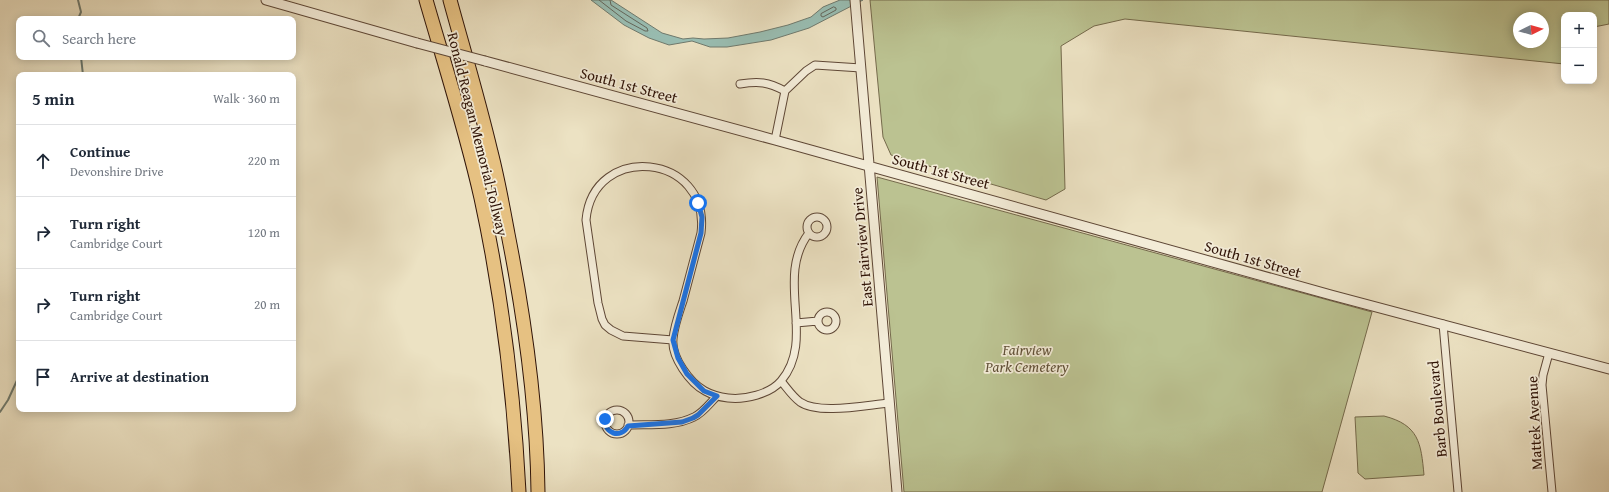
<!DOCTYPE html>
<meta charset="utf-8">
<style>
:root{--surface:#fff;--page:#f2f2f3;--text:#1f2937;--muted:#747a83;--line:#e0e1e3}
body{margin:0;font-family:"Gentium Book Plus",serif;background:var(--page);color:var(--text)}
.controls{position:absolute;right:12px;top:12px;display:grid;overflow:hidden;border-radius:8px;box-shadow:0 2px 10px #0003}
.controls button{width:36px;height:36px;display:grid;place-items:center;padding:0;border:0;border-bottom:1px solid var(--line);background:var(--surface);color:var(--text);font:20px sans-serif}
.compass{position:absolute;left:1513px;top:12px;width:36px;height:36px;border-radius:50%;background:var(--surface);box-shadow:0 2px 10px #0003;rotate:85deg}
.stop{position:absolute;width:12px;height:12px;margin:-9px;border:3px solid #1a73e8;border-radius:50%;background:#fff}
.stop.end{background:#1a73e8;border-color:#fff;box-shadow:0 1px 4px #0008}
.list{margin:0;padding:0;list-style:none}
h2{display:flex;justify-content:space-between;align-items:center;height:52px;margin:0;padding:0 16px;font-size:17px}
h2 small{font-size:13px;font-weight:400;color:var(--muted)}
.list li{display:grid;grid-template-columns:26px 1fr auto;gap:12px;align-items:center;box-sizing:border-box;height:72px;padding:0 16px;border-top:1px solid var(--line)}
.list b{display:block;font-size:15px;white-space:nowrap}
.list p{margin:0;font-size:13px;white-space:nowrap;color:var(--muted)}
.list em{font-size:13px;font-style:normal;color:var(--muted)}
.icon{flex:none;width:22px;height:22px;fill:none;stroke:currentColor;stroke-width:2;stroke-linecap:round;stroke-linejoin:round}
.map{position:relative;flex:none;width:1609px;height:492px;overflow:hidden}
.search{position:absolute;background:var(--surface);box-shadow:0 2px 10px #0003;left:16px;top:16px;width:280px;height:44px;display:flex;align-items:center;gap:10px;box-sizing:border-box;padding:0 14px;border-radius:8px;color:var(--muted);font-size:15px}
.panel{position:absolute;background:var(--surface);box-shadow:0 2px 10px #0003;left:16px;top:72px;width:280px;height:340px;border-radius:8px}
.map>svg:first-child{display:block}
.green{fill:#bbc291;stroke:#756a4c;fill-rule:evenodd}
.water{fill:#99beb3;stroke:#6f7a6e}
.lines{fill:none;stroke-linecap:round;stroke-linejoin:round}
.shore{stroke:#64685d;stroke-width:1}
.stream{stroke:#6f7a6e;stroke-width:2}
.minor-casing{stroke:#5e4736;stroke-width:9}
.tertiary-casing{stroke:#5e4736;stroke-width:11}
.motorway-casing{stroke:#2f1307;stroke-width:15}
.minor{stroke:#f3ecd8;stroke-width:7}
.tertiary{stroke:#f3ecd8;stroke-width:9}
.motorway{stroke:#e6c182;stroke-width:13}
.tertiary-bridge-casing{stroke:#5e4736;stroke-width:11;stroke-linecap:butt}
.tertiary-bridge{stroke:#f3ecd8;stroke-width:9}
.route{stroke:#1a73e8;stroke-width:5}
.labels{text-anchor:middle;dominant-baseline:central;stroke-width:3.5;stroke-linejoin:round;paint-order:stroke}
.street-label{font-size:15px;fill:#2f1307;stroke:#f3ecd8}
.park-label{font-size:15px;font-style:italic;fill:#605037;stroke:#f3ecd8}
</style>
<div class="map">
<svg width="1609" height="492" viewBox="0 0 1609 492">
<rect width="100%" height="100%" fill="#ece2c3"/>
<filter id="stains"><feTurbulence type="fractalNoise" baseFrequency=".005" numOctaves="4"/><feColorMatrix values="0 0 0 0 .2 0 0 0 0 .09 0 0 0 0 .02 0 0 0 .5 -.17"/></filter>
<radialGradient id="worn" r=".72"><stop offset=".6" stop-color="#630" stop-opacity="0"/><stop offset="1" stop-color="#630" stop-opacity=".3"/></radialGradient>
<path class="green" d="M870,0H1609V24L1594,27V15H1564V64L1125,19L1094,26L1061,46L1065,189L1046,200L891,155L883,137ZM1519,18H1543V42H1519Z
M877,177L1372,312L1322,492H904Z
M1384,416C1419,425 1421,443 1424,475L1365,479L1358,473L1355,417Z"/>
<path class="water" d="M591,0H611L662,33L683,39L693,38L704,39L728,38L760,32L788,25L811,17L823,7L840,0H863L809,28L771,40L727,47H710L692,41L669,45L649,38L624,25Z"/>
<g class="lines">
<path class="shore" d="M599,0L626,21L645,31H648L647,28L611,5L610,0
M834,7L836,8V10L823,17L821,16V14Z"/>
<path class="stream" d="M78,19L81,12L78,0
M81,57L83,75
M0,412L8,400L19,376"/>
<defs>
<path id="minor" d="M740,84C759,81 768,82 785,91L775,140
M785,91L806,71L815,65L861,68
M807 227a10 10 0 1 1 20 0a10 10 0 1 1-20 0Z
M818 321a9 9 0 1 1 18 0a9 9 0 1 1-18 0Z
M796,323L818,321
M1443,324L1458,492
M673,340L623,336L611,330L605,325L602,319L598,303L586,220C593,141 711,153 701,233C695,256 689,278 683,301C679,313 674,326 673,339C671,357 690,383 705,391C712,395 720,397 728,398C745,400 770,394 781,381C817,339 774,278 809,233
M1549,353L1543,375L1542,385L1552,492
M781,381C787,388 792,396 800,402C819,415 866,405 889,403
M605 422a12 12 0 1 1 24 0a12 12 0 1 1-24 0Z
M628,425C649,424 674,427 694,417C703,413 710,403 717,396"/>
<path id="tertiary" d="M266,0L417,43
M855,0L897,492
M485,61L775,140L1331,295L1609,369"/>
<path id="motorway" d="M426,0C445,66 466,131 481,198C502,295 514,393 519,492
M450,0C464,51 479,101 491,152C498,179 503,207 508,234C525,320 537,405 538,492"/>
</defs>
<use href="#minor" class="minor-casing"/>
<use href="#tertiary" class="tertiary-casing"/>
<use href="#motorway" class="motorway-casing"/>
<use href="#minor" class="minor"/>
<use href="#tertiary" class="tertiary"/>
<use href="#motorway" class="motorway"/>
<defs>
<path id="tertiary-bridge" d="M417,43L485,61"/>
</defs>
<use href="#tertiary-bridge" class="tertiary-bridge-casing"/>
<use href="#tertiary-bridge" class="tertiary-bridge"/>
</g>
<g class="lines">
<path class="route" d="M605,419C604,434 621,439 628,426L682,422L693,418L698,415L717,396L704,391L687,374L678,358L673,340L701,233L702,217L698,203"/>
</g>
<g class="labels">
<g class="street-label">
<text transform="translate(629 85) rotate(15)">South 1st Street</text>
<text transform="translate(478 134) rotate(76)">Ronald Reagan Memorial Tollway</text>
<text transform="translate(941 171) rotate(15)">South 1st Street</text>
<text transform="translate(862 247) rotate(-95)">East Fairview Drive</text>
<text transform="translate(1253 259) rotate(16)">South 1st Street</text>
<text transform="translate(1437 409) rotate(-95)">Barb Boulevard</text>
<text transform="translate(1534 423) rotate(-93)">Mattek Avenue</text>
</g>
<g class="park-label">
<text x="1027" y="349">Fairview<tspan x="1027" dy="17">Park Cemetery</tspan></text>
</g>
</g>
<rect width="100%" height="100%" filter="url(#stains)"/>
<rect width="100%" height="100%" fill="url(#worn)"/>
</svg>
<div class="controls">
<button>+</button>
<button>−</button>
</div>
<svg class="compass" viewBox="-18 -18 36 36"><path d="M0-13l5 13h-10z" fill="#e53935"/><path d="M0 13l5-13h-10z" fill="#747a83"/></svg>
<div class="stop" style="left:698px;top:203px"></div>
<div class="stop end" style="left:605px;top:419px"></div>
<div class="search"><svg class="icon" aria-label="search" viewBox="0 0 24 24"><circle cx="10" cy="10" r="6"/><path d="M15 15l6 6"/></svg>Search here</div>
<section class="panel">
<h2>5 min<small>Walk · 360 m</small></h2>
<ul class="list">
<li><svg class="icon" aria-label="ahead" viewBox="0 0 24 24"><path d="M12 20V5M6 11l6-6 6 6"/></svg><div><b>Continue</b><p>Devonshire Drive</p></div><em>220 m</em></li>
<li><svg class="icon" aria-label="right" viewBox="0 0 24 24"><path d="M7 20v-9h11M14 6l5 5-5 5"/></svg><div><b>Turn right</b><p>Cambridge Court</p></div><em>120 m</em></li>
<li><svg class="icon" aria-label="right" viewBox="0 0 24 24"><path d="M7 20v-9h11M14 6l5 5-5 5"/></svg><div><b>Turn right</b><p>Cambridge Court</p></div><em>20 m</em></li>
<li><svg class="icon" aria-label="arrive" viewBox="0 0 24 24"><path d="M6 21V4h12l-3 4 3 4H6"/></svg><div><b>Arrive at destination</b></div></li>
</ul>
</section>
</div>
